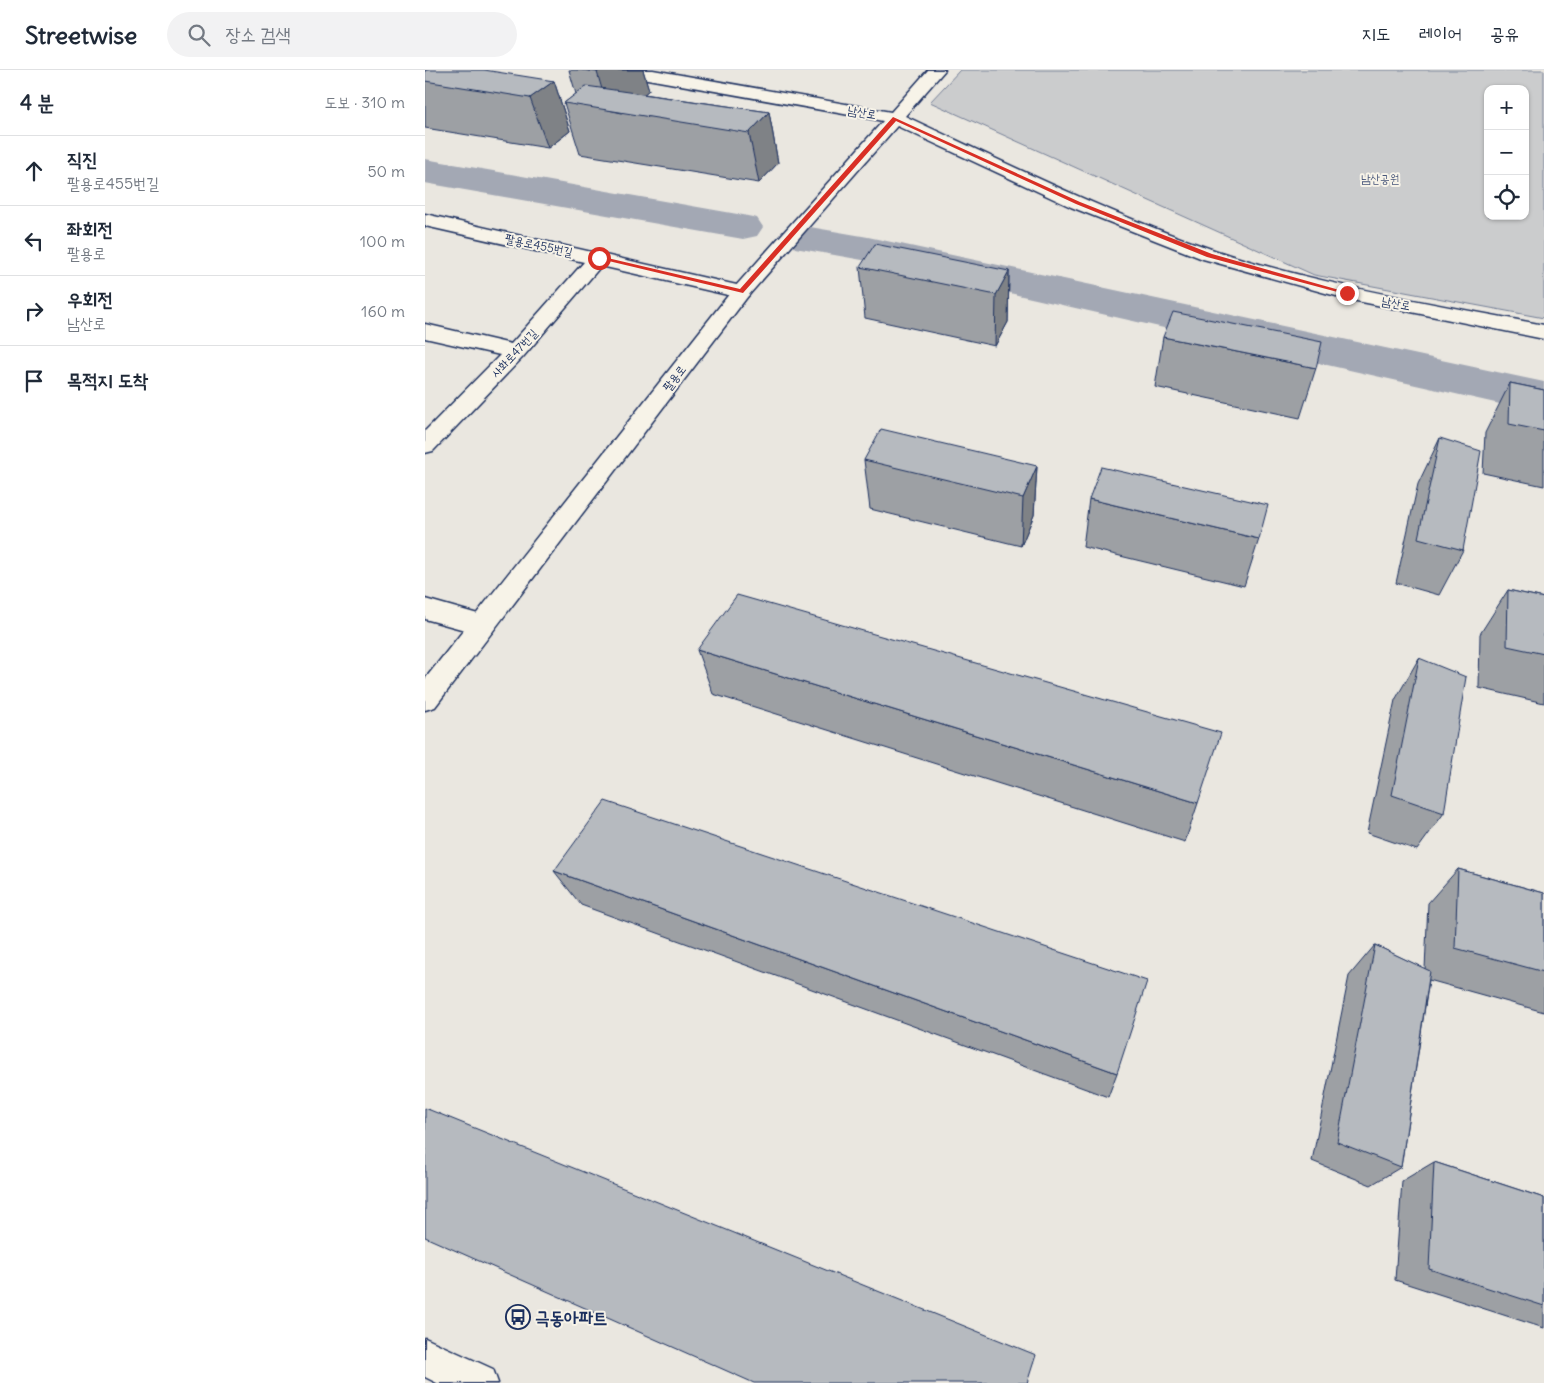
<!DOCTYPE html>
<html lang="ko">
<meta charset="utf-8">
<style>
:root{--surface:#fff;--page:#f2f2f3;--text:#1f2937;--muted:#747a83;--line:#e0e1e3}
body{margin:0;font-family:Delius,"Poor Story",sans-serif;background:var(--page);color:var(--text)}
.controls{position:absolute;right:15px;top:15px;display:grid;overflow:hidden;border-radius:10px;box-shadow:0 1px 4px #0004}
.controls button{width:45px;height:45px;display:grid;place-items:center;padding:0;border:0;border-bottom:1px solid var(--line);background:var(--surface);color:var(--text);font:25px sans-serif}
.stop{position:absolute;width:15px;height:15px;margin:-11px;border:4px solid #d93025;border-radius:50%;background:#fff}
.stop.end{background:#d93025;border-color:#fff;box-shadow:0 1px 5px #0008}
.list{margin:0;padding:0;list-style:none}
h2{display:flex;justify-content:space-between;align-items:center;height:65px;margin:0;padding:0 20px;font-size:21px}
h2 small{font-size:16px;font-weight:400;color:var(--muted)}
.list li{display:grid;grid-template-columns:32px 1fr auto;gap:15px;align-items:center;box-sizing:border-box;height:70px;padding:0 20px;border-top:1px solid var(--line)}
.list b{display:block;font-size:19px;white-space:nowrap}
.list p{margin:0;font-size:16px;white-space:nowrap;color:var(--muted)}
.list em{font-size:16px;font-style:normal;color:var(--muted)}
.icon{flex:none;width:28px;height:28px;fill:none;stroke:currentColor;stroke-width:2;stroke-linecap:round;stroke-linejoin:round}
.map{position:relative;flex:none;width:1119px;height:1313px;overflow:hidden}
header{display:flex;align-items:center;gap:30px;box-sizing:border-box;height:70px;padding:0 25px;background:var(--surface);border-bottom:1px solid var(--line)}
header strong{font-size:24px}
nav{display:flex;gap:28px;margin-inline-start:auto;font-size:18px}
.search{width:350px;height:45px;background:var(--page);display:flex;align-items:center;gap:12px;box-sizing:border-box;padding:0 18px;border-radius:28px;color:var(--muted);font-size:19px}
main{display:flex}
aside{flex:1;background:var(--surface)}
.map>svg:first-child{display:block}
.green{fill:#cbcccd;stroke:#737e96;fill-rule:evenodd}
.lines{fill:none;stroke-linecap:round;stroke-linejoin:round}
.river{fill:#a3a8b4;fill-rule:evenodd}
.minor-casing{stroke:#1b2f5e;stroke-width:3}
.major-casing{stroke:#1b2f5e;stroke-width:3}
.minor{fill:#f7f3e8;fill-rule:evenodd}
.major{fill:#f7f3e8;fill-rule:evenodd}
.wall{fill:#9da0a4;stroke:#1b2f5e}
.shaded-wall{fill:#7f8286;stroke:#1b2f5e}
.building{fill:#b6babf;stroke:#1b2f5e}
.route{fill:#d93025}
.labels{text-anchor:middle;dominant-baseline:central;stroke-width:4;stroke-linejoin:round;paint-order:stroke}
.far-street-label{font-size:12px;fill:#1b2f5e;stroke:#f7f3e8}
.far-park-label{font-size:12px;fill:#47567a;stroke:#f7f3e8}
.near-poi-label{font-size:18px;font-weight:bold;fill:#1b2f5e;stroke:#f7f3e8;text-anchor:start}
</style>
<header>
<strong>Streetwise</strong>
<div class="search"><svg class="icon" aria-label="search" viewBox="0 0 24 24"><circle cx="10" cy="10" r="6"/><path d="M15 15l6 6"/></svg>장소 검색</div>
<nav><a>지도</a><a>레이어</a><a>공유</a></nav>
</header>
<main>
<aside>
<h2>4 분<small>도보 · 310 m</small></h2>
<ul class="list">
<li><svg class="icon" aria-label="ahead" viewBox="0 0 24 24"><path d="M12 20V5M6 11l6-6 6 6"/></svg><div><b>직진</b><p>팔용로455번길</p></div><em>50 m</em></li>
<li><svg class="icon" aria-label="left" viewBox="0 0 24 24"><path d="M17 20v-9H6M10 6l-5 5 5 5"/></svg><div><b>좌회전</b><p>팔용로</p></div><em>100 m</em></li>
<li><svg class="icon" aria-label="right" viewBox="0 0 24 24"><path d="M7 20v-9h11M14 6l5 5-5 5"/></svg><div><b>우회전</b><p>남산로</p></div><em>160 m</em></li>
<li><svg class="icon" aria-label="arrive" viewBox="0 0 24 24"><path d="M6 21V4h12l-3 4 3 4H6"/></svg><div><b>목적지 도착</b></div></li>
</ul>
</aside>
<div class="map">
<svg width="1119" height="1313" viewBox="0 0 1119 1313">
<rect width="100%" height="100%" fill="#eae7e0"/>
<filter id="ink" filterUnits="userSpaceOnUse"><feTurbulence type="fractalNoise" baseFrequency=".02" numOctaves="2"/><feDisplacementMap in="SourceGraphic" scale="10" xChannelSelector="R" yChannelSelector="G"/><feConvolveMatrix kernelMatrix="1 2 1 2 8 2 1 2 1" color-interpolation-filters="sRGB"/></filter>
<g filter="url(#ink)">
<path class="green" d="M535,0H1119V248L889,205L505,32ZM1063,19H1100V146H1063Z"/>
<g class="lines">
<path class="river" d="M0,89L318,145L332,148L338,157L332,166L318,169L0,113Z
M385,157L443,167L1119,312V344L443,191L370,178L364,169L370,160Z"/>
<defs>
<path id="minor" d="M0,144L316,216L323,218L326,222L323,226L316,228L176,196L98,287L8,381L0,383V361L75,285L0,268V254L86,274L159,192L0,156Z
M0,529L67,548L71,555L67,562L58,565L0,549Z"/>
<path id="major" d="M192,0H228L466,42L503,0H520L480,46C583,94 685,145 792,181C898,216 1010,234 1119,255V269L922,229L778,189L646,137L472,56L323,226L10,637L0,640V609L309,218L458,51L200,5L194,3Z
M0,1268L68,1299L73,1313H12L0,1307Z"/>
</defs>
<use href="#minor" class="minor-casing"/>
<use href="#major" class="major-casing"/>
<use href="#minor" class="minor"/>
<use href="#major" class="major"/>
</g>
<path class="wall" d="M0,0L129,11L145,61L123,78L0,58Z
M144,0H218L224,20L219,24L344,42L353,93L334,113L155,84L139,33L151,24Z
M435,197L584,201L583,252L570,276L440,248Z
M738,267L891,298L875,348L730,317Z
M1085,313L1119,320V416L1058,403L1060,363Z
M1015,368L1038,480L1014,525L971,513L993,414Z
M439,390L612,396L609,445L596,476L445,439Z
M664,429L834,469L819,516L658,477Z
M1083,520L1119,528V633L1054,618L1055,564Z
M272,580L773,733L760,772L288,624Z
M994,588L1019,743L992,780L942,763L970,630Z
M1033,799L1119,823V942L1004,910L976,1097L946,1115L887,1091L924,906L950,875L1000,899L1003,833Z
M129,801L692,1003L683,1027L156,835Z
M1009,1092L1119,1128V1258L970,1210L977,1111Z"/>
<path class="shaded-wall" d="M175,0H218L224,20L197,43L183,40L172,2Z
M129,11L145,61L123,78L105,28Z
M344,42L353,93L334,113L324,63Z
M584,201L583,252L570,276L571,225Z
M612,396L609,445L596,476L598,428Z"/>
<path class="building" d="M0,0H59L129,11L105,28L0,11Z
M157,0H175L172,2Z
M161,16L344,42L324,63L139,33Z
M450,174L584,201L571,225L435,197Z
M748,242L897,272L891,298L738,267Z
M1085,313L1119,320V361L1084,354Z
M456,359L612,396L598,428L439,390Z
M1015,368L1056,381L1038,480L993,468Z
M676,397L843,435L834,469L664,429Z
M1083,520L1119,528V584L1082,576Z
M312,525L796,663L773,733L272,580Z
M994,588L1041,607L1019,743L967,725Z
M180,731L722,911L692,1003L129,801Z
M1033,799L1119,823V902L1030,878Z
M950,875L1005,901L976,1097L912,1072Z
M0,1038L611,1285L602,1313H329L0,1167Z
M1009,1092L1119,1128V1236L1004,1199Z"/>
</g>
<path class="route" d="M468,47L655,132L787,184L925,223L920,224L782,187L651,134L471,51L318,223L171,188L174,186L315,219Z"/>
<defs>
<symbol id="bus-ring" viewBox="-11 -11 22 22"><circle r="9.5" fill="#f7f3e8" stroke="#1b2f5e" stroke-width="1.5"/><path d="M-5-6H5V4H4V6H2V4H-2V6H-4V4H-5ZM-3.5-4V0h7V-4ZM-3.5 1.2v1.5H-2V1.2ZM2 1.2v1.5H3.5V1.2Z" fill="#1b2f5e"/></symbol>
</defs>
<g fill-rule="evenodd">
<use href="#bus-ring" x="79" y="1233" width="28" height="28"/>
</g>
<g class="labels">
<g class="far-street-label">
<text transform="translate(437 42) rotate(10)">남산로</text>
<text transform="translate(114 175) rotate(12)">팔용로455번길</text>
<text transform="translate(971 233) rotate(11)">남산로</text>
<text transform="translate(89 283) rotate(-47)">사화로47번길</text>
<text transform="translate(249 308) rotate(-52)">팔용로</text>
</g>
<g class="far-park-label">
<text x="955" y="108">남산공원</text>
</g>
<g class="near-poi-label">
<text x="110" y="1247">극동아파트</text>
</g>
</g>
</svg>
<div class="controls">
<button>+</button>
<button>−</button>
<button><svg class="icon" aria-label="locate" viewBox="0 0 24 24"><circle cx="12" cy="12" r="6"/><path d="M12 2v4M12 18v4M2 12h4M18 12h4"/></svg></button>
</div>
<div class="stop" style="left:174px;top:188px"></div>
<div class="stop end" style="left:922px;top:223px"></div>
</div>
</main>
